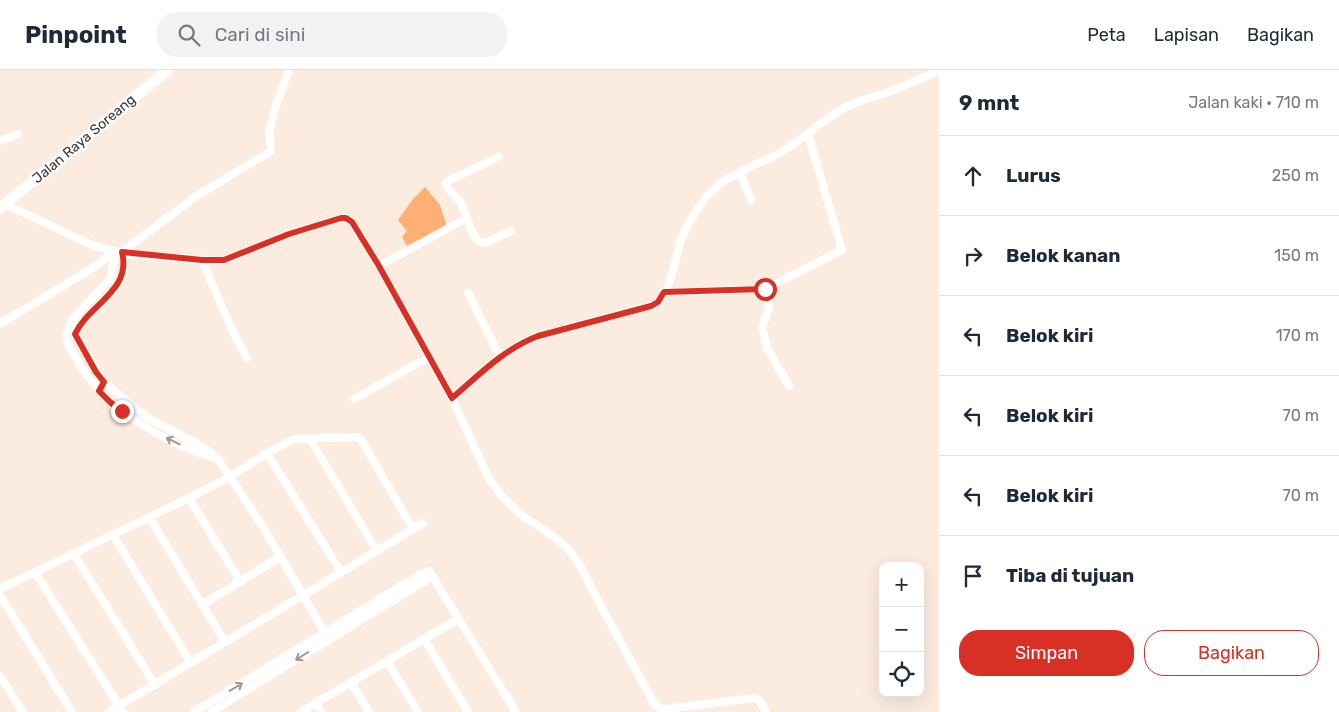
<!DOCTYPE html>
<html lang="id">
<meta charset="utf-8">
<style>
:root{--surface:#fff;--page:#f2f2f3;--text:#1f2937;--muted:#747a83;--line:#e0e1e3;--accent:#d93025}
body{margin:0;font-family:Rubik,sans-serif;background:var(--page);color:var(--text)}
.controls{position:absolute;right:15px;bottom:15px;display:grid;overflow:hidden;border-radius:10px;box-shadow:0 5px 20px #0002}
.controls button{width:45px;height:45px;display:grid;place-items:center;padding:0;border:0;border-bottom:1px solid var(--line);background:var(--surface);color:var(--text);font:25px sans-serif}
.stop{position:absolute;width:15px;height:15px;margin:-11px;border:4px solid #d93025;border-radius:50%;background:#fff}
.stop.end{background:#d93025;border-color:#fff;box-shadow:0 1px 5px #0008}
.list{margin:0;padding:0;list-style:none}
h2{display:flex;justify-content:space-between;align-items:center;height:65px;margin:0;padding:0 20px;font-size:21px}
h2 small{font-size:16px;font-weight:400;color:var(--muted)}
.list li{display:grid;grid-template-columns:32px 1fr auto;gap:15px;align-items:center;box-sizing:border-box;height:80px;padding:0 20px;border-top:1px solid var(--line)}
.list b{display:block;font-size:19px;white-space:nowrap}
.list em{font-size:16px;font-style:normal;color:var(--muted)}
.actions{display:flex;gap:10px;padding:15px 20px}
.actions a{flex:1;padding:11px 0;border:1px solid var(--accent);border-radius:20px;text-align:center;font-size:18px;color:var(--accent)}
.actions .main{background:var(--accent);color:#fff}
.icon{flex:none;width:28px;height:28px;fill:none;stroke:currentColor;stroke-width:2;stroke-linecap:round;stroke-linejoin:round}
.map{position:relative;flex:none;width:939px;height:642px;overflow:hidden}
header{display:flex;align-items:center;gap:30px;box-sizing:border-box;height:70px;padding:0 25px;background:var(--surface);border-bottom:1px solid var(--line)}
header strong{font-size:24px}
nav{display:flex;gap:28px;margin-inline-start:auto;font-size:18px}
.search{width:350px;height:45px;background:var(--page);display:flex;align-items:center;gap:12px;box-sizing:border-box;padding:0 18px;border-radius:20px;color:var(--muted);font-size:19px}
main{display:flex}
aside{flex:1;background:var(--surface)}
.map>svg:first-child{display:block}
.water{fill:#feb074}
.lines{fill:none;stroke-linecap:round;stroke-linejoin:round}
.street{stroke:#fff;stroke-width:8}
.secondary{stroke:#fff;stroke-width:11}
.oneway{stroke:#9d9996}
.route{stroke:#d93025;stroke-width:6}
.labels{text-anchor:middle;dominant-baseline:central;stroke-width:4.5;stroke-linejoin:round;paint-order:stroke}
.street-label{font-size:14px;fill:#3b332e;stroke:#fff}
</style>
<header>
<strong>Pinpoint</strong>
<div class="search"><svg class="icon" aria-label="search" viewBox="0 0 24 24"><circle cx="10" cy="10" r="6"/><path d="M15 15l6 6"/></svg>Cari di sini</div>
<nav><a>Peta</a><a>Lapisan</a><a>Bagikan</a></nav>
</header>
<main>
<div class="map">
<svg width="939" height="642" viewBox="0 0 939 642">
<rect width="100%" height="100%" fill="#fcece0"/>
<path class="water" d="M425,117L440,135L447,157L408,178L402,167L407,161L398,150L413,129Z"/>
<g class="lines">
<path class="street" d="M0,71L18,64
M740,102L751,130
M5,134L94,176L127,184L219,191L228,189L289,164L341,148H346L352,152L379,196L452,328C479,305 504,279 538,266L656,234C673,220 674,188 682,168C687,154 698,138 707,126C723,106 757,95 778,84C802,71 820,51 844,38C859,30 877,26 894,20C909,14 924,7 939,1
M467,148L461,133L447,117L446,112L498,87
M123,182C130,211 107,227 89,246C83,251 77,257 75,265L104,312L145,346L205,378L218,389L263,457L329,570
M202,190L232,260L247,288
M379,196L467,148C471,158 473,172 485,173L511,161
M765,219L842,180L808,64
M664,222L765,219L769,237L762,258L764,265L767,278L789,316
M468,223L500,287
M0,254L99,194L115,181
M452,328L489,409L501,425L520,444L556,468L570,481L582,499L596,527L655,635L660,638L665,639L754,628L759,630L766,642
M354,329L429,287
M310,369L377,481
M267,383L341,502
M218,389C165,374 102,337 76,288C71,280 66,273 66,264L72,250L110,209L115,187L195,127L271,81L269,62L275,38L289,0
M189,428L240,511
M149,447L225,572
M113,465L191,593
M74,484L155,615
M35,502L123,642
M0,519L189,428L230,407L267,383L294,369L358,367L362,371L413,459
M0,525L72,642
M202,535L280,487
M424,569L468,642
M387,591L418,642
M0,606L23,642
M351,612L369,642
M316,633L321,642
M109,642L423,453
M194,642L416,507L429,501L516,642
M211,642L433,506
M301,642L458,549"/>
<path class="secondary" d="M0,138L168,0"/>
</g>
<defs><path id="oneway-shaft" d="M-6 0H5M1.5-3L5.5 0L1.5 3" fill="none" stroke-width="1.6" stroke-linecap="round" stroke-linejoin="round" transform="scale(1.25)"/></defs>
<g class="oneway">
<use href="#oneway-shaft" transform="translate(173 371) rotate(-154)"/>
<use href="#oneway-shaft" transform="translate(302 586) rotate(148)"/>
<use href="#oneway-shaft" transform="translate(236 617) rotate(-31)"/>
</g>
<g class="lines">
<path class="route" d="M122,341L110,332L99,321L104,312L96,302L75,264C89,234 132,221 122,182L202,190H224L289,164L341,148H346L352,152L379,196L452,328C479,305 504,279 538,266L651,236L658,232L664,222L765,219"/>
</g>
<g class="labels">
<g class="street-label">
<text transform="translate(84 69) rotate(-40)">Jalan Raya Soreang</text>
</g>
</g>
</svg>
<div class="controls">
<button>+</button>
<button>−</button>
<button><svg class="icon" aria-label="locate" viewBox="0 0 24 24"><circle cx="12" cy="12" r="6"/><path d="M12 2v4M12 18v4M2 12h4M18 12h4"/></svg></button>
</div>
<div class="stop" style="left:765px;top:219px"></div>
<div class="stop end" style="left:122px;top:341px"></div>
</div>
<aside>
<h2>9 mnt<small>Jalan kaki · 710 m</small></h2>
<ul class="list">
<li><svg class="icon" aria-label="ahead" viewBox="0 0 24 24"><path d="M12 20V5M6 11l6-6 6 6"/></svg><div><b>Lurus</b></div><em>250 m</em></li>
<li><svg class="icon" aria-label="right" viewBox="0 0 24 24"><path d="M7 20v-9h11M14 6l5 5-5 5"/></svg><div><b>Belok kanan</b></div><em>150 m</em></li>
<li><svg class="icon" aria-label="left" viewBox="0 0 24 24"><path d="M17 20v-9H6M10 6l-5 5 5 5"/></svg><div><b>Belok kiri</b></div><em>170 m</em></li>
<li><svg class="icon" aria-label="left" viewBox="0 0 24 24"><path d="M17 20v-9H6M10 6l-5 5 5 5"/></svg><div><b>Belok kiri</b></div><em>70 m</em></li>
<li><svg class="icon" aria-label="left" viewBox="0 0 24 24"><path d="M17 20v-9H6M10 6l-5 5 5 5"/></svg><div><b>Belok kiri</b></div><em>70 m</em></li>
<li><svg class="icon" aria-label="arrive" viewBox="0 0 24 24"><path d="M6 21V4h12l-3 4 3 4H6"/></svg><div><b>Tiba di tujuan</b></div></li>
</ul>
<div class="actions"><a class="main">Simpan</a><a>Bagikan</a></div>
</aside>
</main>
